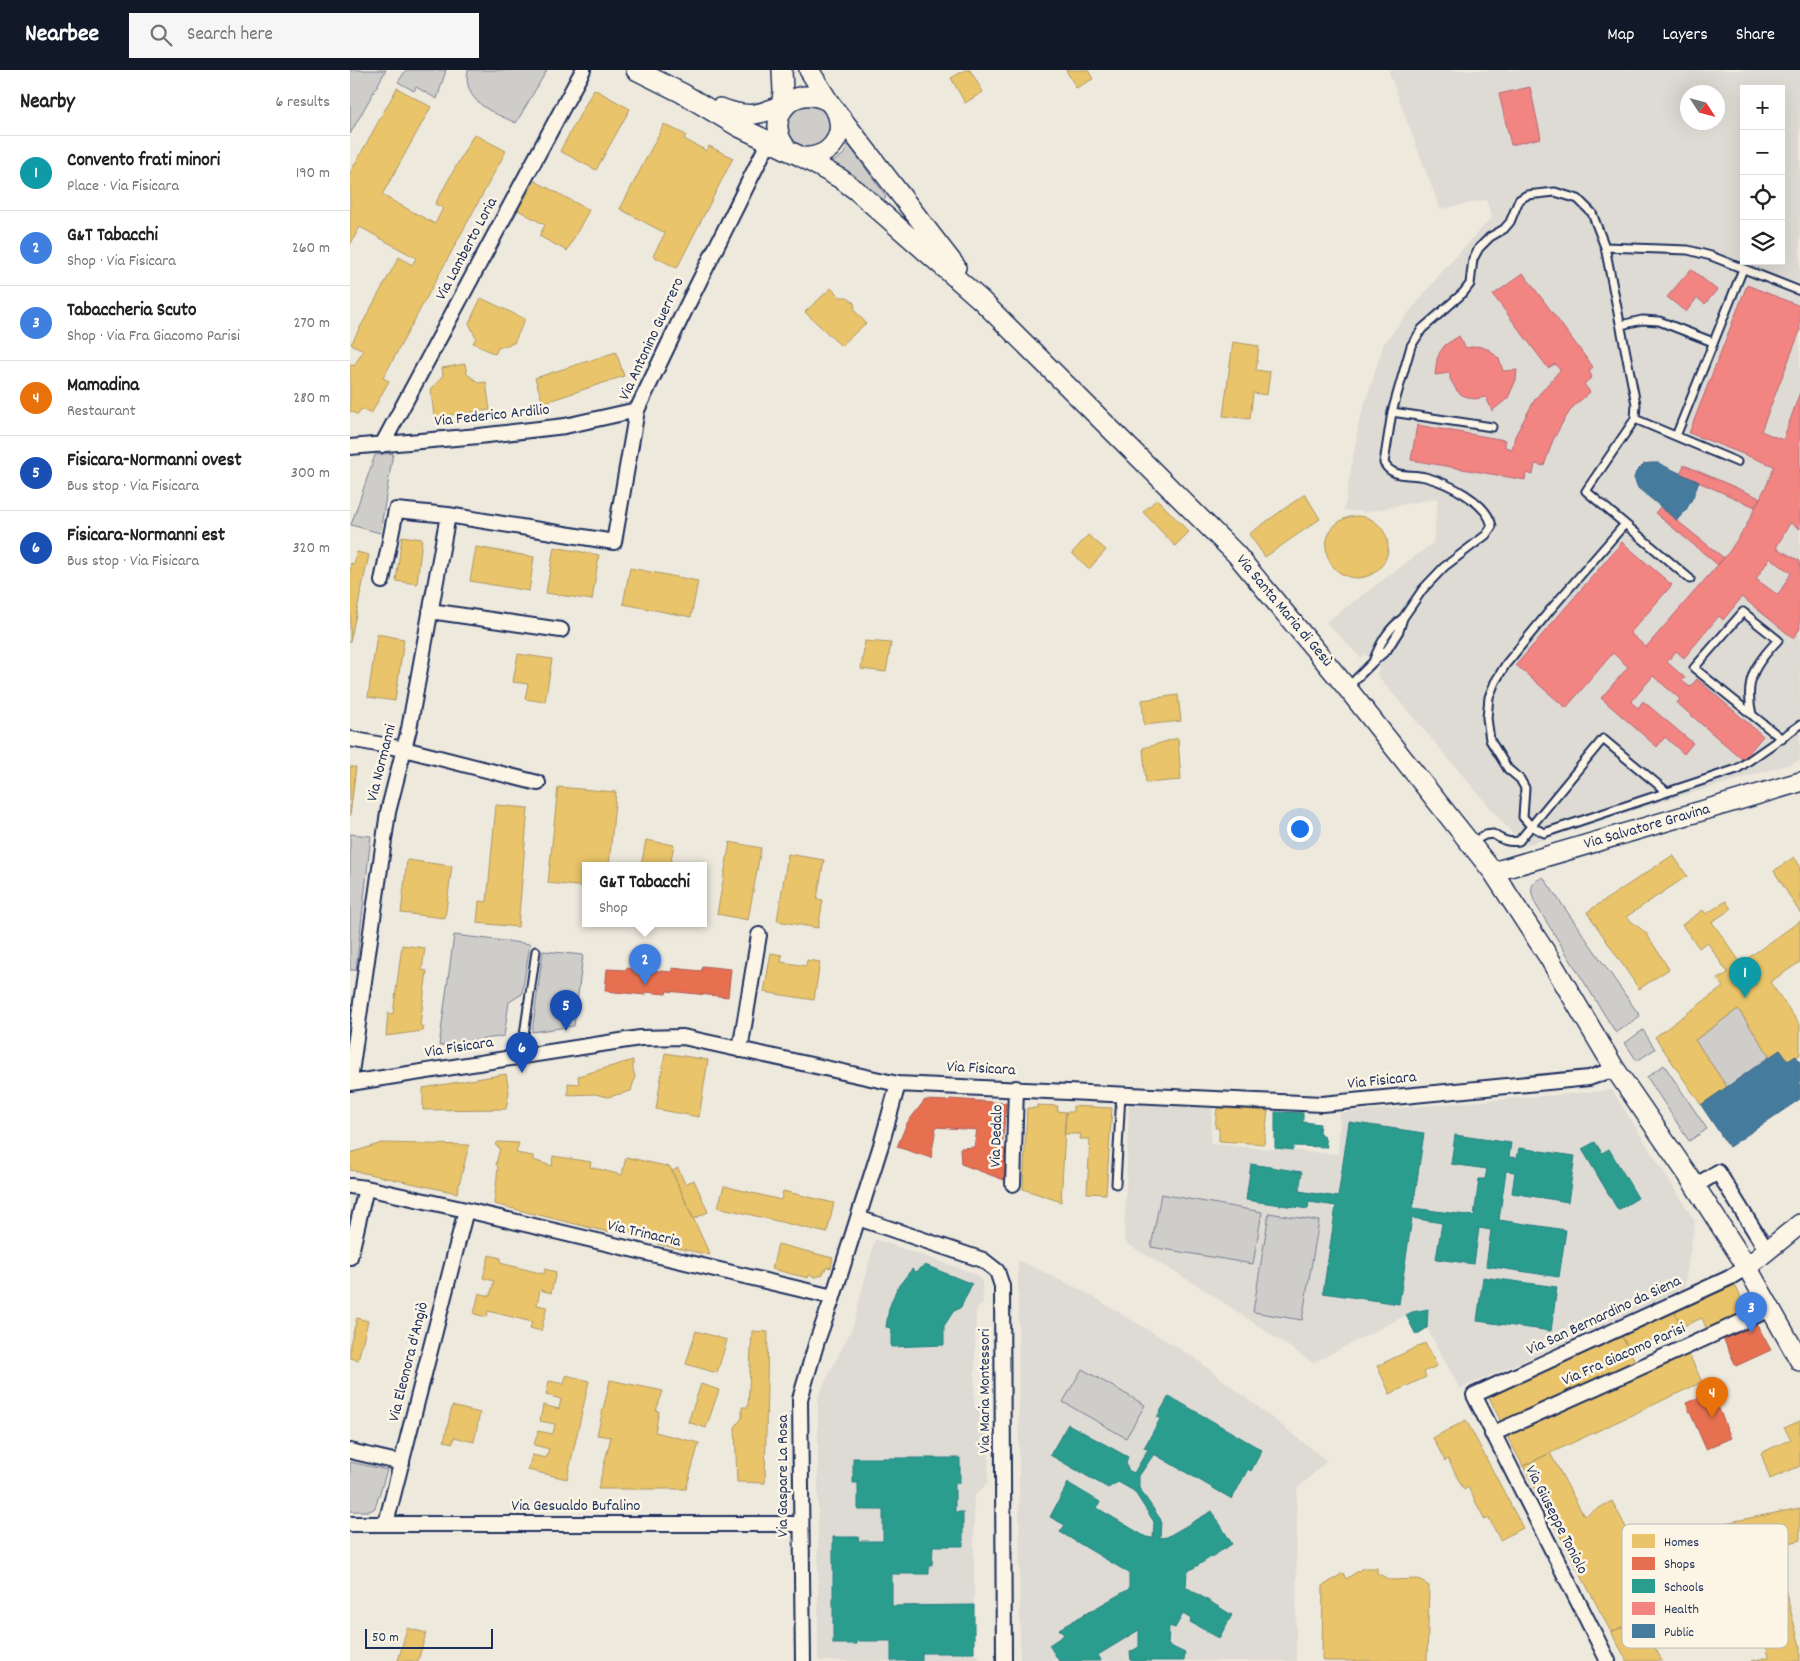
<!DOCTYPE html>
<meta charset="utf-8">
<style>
:root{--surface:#fff;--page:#f6f6f6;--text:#222;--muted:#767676;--line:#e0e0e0;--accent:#111827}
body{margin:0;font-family:Dekko,sans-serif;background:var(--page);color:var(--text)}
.controls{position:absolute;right:15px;top:15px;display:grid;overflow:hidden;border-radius:0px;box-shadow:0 5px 20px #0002}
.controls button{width:45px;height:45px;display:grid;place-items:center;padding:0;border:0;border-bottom:1px solid var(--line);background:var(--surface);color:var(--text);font:25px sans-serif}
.compass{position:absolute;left:1330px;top:15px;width:45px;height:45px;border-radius:50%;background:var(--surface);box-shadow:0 5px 20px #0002;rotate:126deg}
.scale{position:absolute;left:15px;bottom:12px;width:128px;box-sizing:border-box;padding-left:5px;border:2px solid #1b2f5e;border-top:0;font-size:14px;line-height:18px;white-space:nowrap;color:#1b2f5e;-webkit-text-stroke:4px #fcf5e5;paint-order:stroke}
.you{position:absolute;left:949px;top:758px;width:18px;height:18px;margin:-12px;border:4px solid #fff;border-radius:50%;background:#1a73e8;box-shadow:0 0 0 8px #1a73e833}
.badge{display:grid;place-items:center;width:32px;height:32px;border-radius:50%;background:var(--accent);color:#fff;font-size:16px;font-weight:700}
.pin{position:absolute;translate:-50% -41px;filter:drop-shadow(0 1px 2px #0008)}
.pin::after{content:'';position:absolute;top:26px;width:18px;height:15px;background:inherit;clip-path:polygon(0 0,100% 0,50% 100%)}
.popup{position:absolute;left:232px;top:792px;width:125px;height:65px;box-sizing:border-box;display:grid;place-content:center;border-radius:0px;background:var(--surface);filter:drop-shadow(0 1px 4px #0005);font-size:16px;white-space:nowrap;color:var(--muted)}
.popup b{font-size:19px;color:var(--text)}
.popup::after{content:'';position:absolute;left:50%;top:100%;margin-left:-10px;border:10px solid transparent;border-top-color:var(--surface)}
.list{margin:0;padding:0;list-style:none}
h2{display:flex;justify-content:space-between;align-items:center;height:65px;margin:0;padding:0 20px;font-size:21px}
h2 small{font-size:16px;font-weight:400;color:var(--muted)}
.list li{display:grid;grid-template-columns:32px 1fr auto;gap:15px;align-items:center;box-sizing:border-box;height:75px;padding:0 20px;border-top:1px solid var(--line)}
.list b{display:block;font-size:19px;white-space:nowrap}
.list p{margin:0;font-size:16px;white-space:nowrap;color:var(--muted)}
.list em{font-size:16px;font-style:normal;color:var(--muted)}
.icon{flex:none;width:28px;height:28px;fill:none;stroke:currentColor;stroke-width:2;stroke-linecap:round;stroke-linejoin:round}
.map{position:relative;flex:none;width:1450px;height:1591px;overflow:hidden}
header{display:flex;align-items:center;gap:30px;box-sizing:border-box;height:70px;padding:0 25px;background:var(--accent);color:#fff}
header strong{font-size:24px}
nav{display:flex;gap:28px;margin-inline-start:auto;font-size:18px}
.search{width:350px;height:45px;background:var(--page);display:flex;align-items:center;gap:12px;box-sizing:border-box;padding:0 18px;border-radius:0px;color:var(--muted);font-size:19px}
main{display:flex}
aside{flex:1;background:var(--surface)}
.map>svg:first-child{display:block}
.built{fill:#dedbd4;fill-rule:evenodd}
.green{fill:#cfcdca;stroke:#757e94}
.homes{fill:#e9c46a;stroke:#ab9766}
.shops{fill:#e76f51;stroke:#aa5c55}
.schools{fill:#2a9d8f;stroke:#267c80}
.health{fill:#f28482;stroke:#b26a77;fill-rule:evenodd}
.public{fill:#457b9d;stroke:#38648a}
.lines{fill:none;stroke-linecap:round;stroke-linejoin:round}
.lane-casing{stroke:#1b2f5e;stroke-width:11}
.street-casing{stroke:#1b2f5e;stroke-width:18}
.secondary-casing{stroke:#1b2f5e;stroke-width:22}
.lane{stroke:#fcf5e5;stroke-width:7}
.street{stroke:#fcf5e5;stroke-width:14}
.secondary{stroke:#fcf5e5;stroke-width:19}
.labels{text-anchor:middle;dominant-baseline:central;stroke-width:5;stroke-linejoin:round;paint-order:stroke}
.street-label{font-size:16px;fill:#1b2f5e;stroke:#fcf5e5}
.key{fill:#fcf5e5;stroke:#b8babc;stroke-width:1}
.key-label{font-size:14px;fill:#1b2f5e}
</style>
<header>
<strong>Nearbee</strong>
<div class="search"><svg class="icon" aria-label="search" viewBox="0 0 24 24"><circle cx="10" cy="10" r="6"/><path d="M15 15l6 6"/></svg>Search here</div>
<nav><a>Map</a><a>Layers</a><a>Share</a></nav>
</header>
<main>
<aside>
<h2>Nearby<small>6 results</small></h2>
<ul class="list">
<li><span class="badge" style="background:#0f9aa8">1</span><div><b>Convento frati minori</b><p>Place · Via Fisicara</p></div><em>190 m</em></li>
<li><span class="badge" style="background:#3f7fe0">2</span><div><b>G&amp;T Tabacchi</b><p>Shop · Via Fisicara</p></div><em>260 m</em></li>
<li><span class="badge" style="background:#3f7fe0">3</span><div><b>Tabaccheria Scuto</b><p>Shop · Via Fra Giacomo Parisi</p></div><em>270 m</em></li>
<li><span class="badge" style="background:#e8710a">4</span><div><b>Mamadina</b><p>Restaurant</p></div><em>280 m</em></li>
<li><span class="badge" style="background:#1a4fb4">5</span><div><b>Fisicara-Normanni ovest</b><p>Bus stop · Via Fisicara</p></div><em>300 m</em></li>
<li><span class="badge" style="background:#1a4fb4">6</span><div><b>Fisicara-Normanni est</b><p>Bus stop · Via Fisicara</p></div><em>320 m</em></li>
</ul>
</aside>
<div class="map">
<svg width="1450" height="1591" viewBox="0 0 1450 1591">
<rect width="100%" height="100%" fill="#eee9dd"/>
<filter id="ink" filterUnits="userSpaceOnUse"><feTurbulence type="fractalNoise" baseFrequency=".02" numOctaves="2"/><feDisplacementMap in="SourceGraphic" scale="10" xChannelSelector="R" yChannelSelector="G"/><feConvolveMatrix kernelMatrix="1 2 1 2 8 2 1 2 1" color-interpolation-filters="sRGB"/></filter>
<g filter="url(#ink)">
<path class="built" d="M1038,0H1450V691L1308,733L1173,776L1026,604L1030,599L1015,584L1011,588L976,552L1083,473L1088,428L1016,442L994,440L1009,352L1034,273L1096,197L1142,147L1136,130L1090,139ZM1394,19H1431V191H1394ZM1338,22H1368V52H1338Z
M1262,1020L1345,1151L1334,1219L1110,1319L1077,1258L1078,1239L1062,1242L963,1293L855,1220L774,1172L779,1033L863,1038L860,1074L988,1084L990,1043Z
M525,1169L626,1204L632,1211L633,1232L626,1241L624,1335L640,1345L638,1413L624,1426V1583L634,1591H468V1327L503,1256Z
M668,1190L735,1222L845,1288L977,1391L947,1419L946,1591H670Z"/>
<path class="green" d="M0,0H36L0,64Z
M56,0H96L87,29L66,17L64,21L48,12Z
M118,0H197L166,53C142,42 112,32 118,0Z
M437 57a22 22 0 1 1 44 0a22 22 0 1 1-44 0Z
M498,74L536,126L535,129H532L483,92L494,84Z
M43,383L30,463L1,455L25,385Z
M0,764L21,766L6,900H0Z
M1193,807L1290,946L1266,963L1186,835C1180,821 1178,814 1193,807Z
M104,865L180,874L172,924L159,932L154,966L89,976Z
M193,881L233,885L224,956L182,962Z
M1388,939L1420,986L1377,1017L1345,970Z
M1293,960L1305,979L1287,991L1275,973Z
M1314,995L1357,1059L1339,1071L1297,1007Z
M811,1124L912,1142L903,1194L801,1177Z
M919,1143L969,1151L952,1250L903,1242Z
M732,1299L795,1335L776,1368L713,1332Z
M0,1392L37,1400L25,1438L20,1441H0Z"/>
<path class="homes" d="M615,0H620L633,22L615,33L601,8Z
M716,0H738L743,9L726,18Z
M47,18L81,37L32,125L85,154L93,138L85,134L124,64L156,81L33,308L39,311L21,344L11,339L8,345L0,341V294L4,296L13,280L1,274L49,187L62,195L66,188L10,157L0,175V103Z
M244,19L280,39L246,100L210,81Z
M314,54L336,65L334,69L357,81L359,76L383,88L327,198L303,186L315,163L270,139Z
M185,111L239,140L217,181L189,166L195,155L168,140Z
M481,218L490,227H497L504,233L505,241L516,253L491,276L455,242Z
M131,228L175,249L164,273L148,278L145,284L123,273L126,268L119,253Z
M883,272L909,276L906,300L920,302L917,325L903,323L900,349L873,346Z
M266,282L274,306L193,333L185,308Z
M115,294L117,304L129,313L136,312L140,340L84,347L81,320L93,305L92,298Z
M955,424L970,449L915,487L899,464Z
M807,429L839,462L825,476L793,442Z
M976 477a31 31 0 1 1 62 0a31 31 0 1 1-62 0Z
M738,465L756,480L739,499L722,483Z
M52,466L72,469L67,514L46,511Z
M126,477L184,487L179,521L120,511Z
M204,477L249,485L242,530L196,523Z
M7,482L19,485L0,572V500L1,493L4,494Z
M280,498L348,511L341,547L273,534Z
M27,564L54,569L45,631L18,627Z
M515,571L541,573L536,602L511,599Z
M168,584L202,589L195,632L175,629L178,614L163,612Z
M828,625L831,651L794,655L792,630Z
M828,668L831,710L796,713L793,678Z
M0,697H6L0,746Z
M208,717L266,722L259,796H236V817L198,813Z
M146,735L178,738L168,857L127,853L129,831L137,832Z
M296,770L324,775L320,796H291Z
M380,772L411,778L398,850L367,844Z
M438,784L474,790L467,829L473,830L468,858L427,851Z
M1323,785L1337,806L1276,847L1296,863L1319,899L1289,919L1237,842Z
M1444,787L1450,796V843L1424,801Z
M57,790L102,796L95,848L51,843Z
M1376,831L1381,839L1362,852L1391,893L1450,851V892L1420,912L1450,955V985L1447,987L1446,986L1438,991L1430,980L1420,986L1388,939L1345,970L1377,1017L1351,1035L1305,967L1373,917L1368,909L1378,903L1357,872L1349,878L1332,855L1353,840L1356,844Z
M52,875L75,878L72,900L77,901L70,955L74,957L73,961L36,966L38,943L43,944Z
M421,883L432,885L431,892L456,896L457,890L470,892L464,930L414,922Z
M315,983L358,990L349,1047L306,1039Z
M283,990V999L285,1007L281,1021L258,1027L245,1024L218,1025V1013L229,1014L228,1006Z
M156,1004L159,1022L156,1039L73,1040V1018Z
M687,1035L708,1036L707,1041L716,1042L711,1132L673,1119L677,1038H687Z
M723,1036L762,1038L756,1124L737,1123L740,1069H730L731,1064H714L716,1042H723Z
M867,1038L918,1041L914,1074L869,1071V1058H865Z
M148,1072L169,1073L166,1083L183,1086V1090L202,1096L203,1086L241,1092L240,1097L272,1105L276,1087L320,1097L360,1185L308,1174V1167L260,1158L258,1162L144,1134L148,1097L146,1094L150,1078L145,1075Z
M32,1073L119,1075L107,1123L0,1100V1083Z
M328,1098L335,1114L344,1110L358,1142L343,1149L322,1101Z
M374,1116L431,1130L433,1121L484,1133L477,1163L368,1137Z
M428,1174L483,1188L481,1198L477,1197L472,1205L466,1207L459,1205L458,1208L422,1199Z
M139,1185L151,1188L150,1193L194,1204L195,1199L206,1202L201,1223L190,1220L187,1235L197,1237L191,1261L180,1258L182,1252L138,1241L137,1247L124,1244L129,1223L140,1226L144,1211L133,1208Z
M1385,1215L1398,1242L1357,1260L1352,1248L1331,1257L1325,1242Z
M1325,1242L1331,1257L1279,1280L1272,1266Z
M7,1248L18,1251L8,1290L0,1288V1274Z
M346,1261L377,1270L367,1303L336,1294Z
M402,1261L418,1262L415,1413L387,1412L385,1357L392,1348V1337H398Z
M1272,1266L1286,1293L1152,1354L1139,1327Z
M1075,1273L1087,1296L1074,1302L1076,1307L1040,1324L1027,1296Z
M1338,1282L1352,1312L1173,1396L1157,1366Z
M216,1305L239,1311L217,1409L178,1400L182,1385L196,1388L199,1379L184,1375L188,1361L203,1364L205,1354L190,1351L193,1335L209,1339L211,1329L196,1325L199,1311L214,1314Z
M260,1310L313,1321L306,1341H309L305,1362L349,1373L336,1419H248L261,1367L247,1365Z
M351,1314L369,1320L356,1358L338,1352Z
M102,1336L130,1343L124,1372L104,1367L103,1373L94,1371Z
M1116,1350L1173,1458L1150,1470L1139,1448L1135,1450L1118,1417L1114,1420L1098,1389L1095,1391L1083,1368Z
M1450,1351V1396L1420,1409L1411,1383L1441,1369L1434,1358Z
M1200,1383L1234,1446L1262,1431L1308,1518L1282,1532L1290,1549L1261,1562L1173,1396Z
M1450,1438V1470L1383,1490L1375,1453Z
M1013,1498H1027V1503L1040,1510L1068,1509L1079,1516L1077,1591H976L972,1589L973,1516L993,1503L996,1509Z
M1432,1508L1450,1576V1591H1402L1419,1587L1403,1516Z
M1290,1549L1312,1591H1277L1261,1562Z
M57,1558L76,1563L68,1591H48Z"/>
<path class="shops" d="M352,896L381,899L378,927L317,921L316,924L295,922V925L255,921L257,899L276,900V898L322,902V898L351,901Z
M600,1029L656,1033L652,1079H657L654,1110L611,1094L610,1078L624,1077L627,1060L586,1057L581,1088L547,1077L557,1053L575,1030L599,1031Z
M1405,1251L1421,1280L1386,1296L1372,1266Z
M1362,1322L1381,1368L1356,1379L1336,1333Z"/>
<path class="schools" d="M925,1042L953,1043V1052L970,1054L969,1061L971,1066H974L977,1077L943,1076V1080L925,1078Z
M999,1052L1074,1063L1063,1138L1124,1146L1129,1109H1135L1137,1099L1101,1094L1105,1065L1161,1073L1159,1087L1167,1088L1169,1078L1225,1086L1218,1132L1162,1123L1165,1102L1156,1101L1149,1150L1216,1160L1209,1207L1136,1196L1141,1160L1129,1158L1124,1194L1086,1189L1092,1153L1062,1148L1049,1234L973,1223L986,1136L959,1132L958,1139L896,1130L901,1094L952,1102L949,1121L988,1127Z
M1245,1072L1252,1083L1259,1079L1288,1128L1268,1140L1232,1079Z
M575,1195L622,1214L611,1237L603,1242L594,1256V1275L541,1277V1258L536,1257L539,1238L547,1218L562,1199L566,1202Z
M1133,1207L1207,1217L1201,1261L1127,1251Z
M1078,1239L1077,1258L1066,1265L1056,1245L1062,1242Z
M819,1326L912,1380L901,1401L898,1399L882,1429L804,1384L789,1406V1418L811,1450L810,1468L817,1467L862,1441L882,1474L837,1502L836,1517L882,1545L869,1568L840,1552L841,1549L833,1544L825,1558L819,1556L818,1575L835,1583L834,1591H781L780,1582L789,1577V1560L748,1585L751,1590L749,1591H709L699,1575L714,1565L709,1559L779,1519V1503L710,1462L715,1455L700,1447L718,1413L750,1432L747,1438L796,1467L803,1468L804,1452L784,1421L768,1412L758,1418L700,1385L718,1354L778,1387L776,1392L778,1400L784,1403L798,1379L794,1378L810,1349L807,1347Z
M503,1388H610V1413H605V1442H613V1476H583L582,1495H579V1504H542V1536L624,1535V1583H572V1591H541V1571H507V1574H483V1467H509L508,1471H533V1440H508V1413H503Z"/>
<path class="health" d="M1180,17L1191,68L1161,75L1149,24Z
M1341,199L1367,220L1355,234L1347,228L1336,242L1317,227Z
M1173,203L1243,297L1239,301L1242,307L1234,314L1240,322L1223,337L1214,350L1203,370L1194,396L1185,394L1183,405L1176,403L1175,410L1061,390L1067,355L1155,370V377L1162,379L1165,366L1185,329L1210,300L1205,294L1198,298L1143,225Z
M1397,215L1450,236V261L1411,361L1433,370L1450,322V459L1440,453L1426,478L1450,491V559L1443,568L1392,527L1373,550L1369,546L1334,588L1326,581L1317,592L1335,608L1332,611L1340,617L1347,609L1413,666L1393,690L1327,633L1330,629L1303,606L1281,632L1288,638L1293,631L1343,673L1334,684L1315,667L1307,677L1251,628L1278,597L1263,583L1216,638L1166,595L1272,472L1322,515L1280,563L1296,577L1379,482L1396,456L1418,412L1424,396L1339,363ZM1420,488L1441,503L1428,525L1406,509Z
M1109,266L1116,278L1128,276L1140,280L1149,289L1153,301L1167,300L1166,310L1158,328L1142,341L1136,327L1124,329L1112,325L1107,321L1100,309V303L1085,305L1087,289L1090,282L1095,275Z
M1334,395L1410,428L1405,437L1330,404Z
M1310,437L1374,488L1368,495L1305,443Z"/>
<path class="public" d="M1300,393H1308L1349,412L1343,427L1336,440L1327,450L1288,418L1284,408L1286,402L1294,394Z
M1430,980L1438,991L1446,986L1450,992V1029L1379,1077L1351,1035Z"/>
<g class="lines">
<defs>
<path id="lane" d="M1255,177L1338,180L1361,186L1450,221
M1271,255L1292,250L1309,251L1363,272
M1042,342L1142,357
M1285,349L1387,392
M1326,366L1393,199
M1275,454L1340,509
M1024,589C1031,572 1038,559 1053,548
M998,617L1023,592L1037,580L1049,561L1053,548L1073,519L1094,497L1136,465L1142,456C1137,432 1098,413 1075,407C1059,403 1043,409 1034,393L1042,342L1061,276L1072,259L1113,223L1120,214L1123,189L1129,178L1140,167L1154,159L1160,152L1169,130L1177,125L1205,122L1228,129L1242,143L1255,177L1286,334L1285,349L1236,421L1275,454L1201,539L1156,594L1145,612L1139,627L1137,648L1140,670L1158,699L1170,709L1175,718L1173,747L1181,756L1194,763L1387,699L1450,655
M1402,645C1394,610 1405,594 1428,570L1393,542L1344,598L1432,669
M1122,772L1135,765L1143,764C1152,770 1158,773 1169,771L1253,669L1317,722
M171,986L186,881
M766,1114L771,1024"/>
<path id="street" d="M32,375L233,0
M0,377L129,366L215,356L287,340
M32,511L46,440L98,445L264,472L287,340L332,246L419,71
M80,541L211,560
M0,669L54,679L188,713
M390,980L409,865
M0,1010L38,742L59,659L98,445
M0,1013L290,968L333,967L548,1014L972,1034L1239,1008L1265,999
M663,1114L666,1018
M0,1116L16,1118L116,1140L483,1227L531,1075L548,1014
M1345,1116L1368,1102L1417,1181
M508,1148L633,1190L647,1201L652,1216L654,1591
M0,1187L16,1118
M1142,1364L1420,1239
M0,1381L52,1393
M36,1453L116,1140
M0,1454H451
M453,1591L450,1329L467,1271L483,1227
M1258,1591L1124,1325L1379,1208L1397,1197"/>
<path id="secondary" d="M286,0L332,23L389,57L452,87L491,109L507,121L631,230L886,484L997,618L1143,802L1198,886L1265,999L1338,1105L1397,1197L1450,1291
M459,0L479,32L606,197
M370,38C402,50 411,44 440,31
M431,43L433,21L432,0
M439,81C410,51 443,10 479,32
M452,87C478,89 496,68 487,43
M1143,802L1450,712
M1397,1197L1450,1154"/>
</defs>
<use href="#lane" class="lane-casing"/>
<use href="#street" class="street-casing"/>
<use href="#secondary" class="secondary-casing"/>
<use href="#lane" class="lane"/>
<use href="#street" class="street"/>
<use href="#secondary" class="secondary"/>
</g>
</g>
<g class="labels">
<g class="street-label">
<text transform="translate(117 179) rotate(-62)">Via Lamberto Loria</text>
<text transform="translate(302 269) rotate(-65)">Via Antonino Guerrero</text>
<text transform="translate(142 346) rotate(-6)">Via Federico Ardilio</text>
<text transform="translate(934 541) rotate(50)">Via Santa Maria di Gesù</text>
<text transform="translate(32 693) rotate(-76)">Via Normanni</text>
<text transform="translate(1297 757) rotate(-16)">Via Salvatore Gravina</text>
<text transform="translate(109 978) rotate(-9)">Via Fisicara</text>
<text transform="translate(631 999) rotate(3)">Via Fisicara</text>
<text transform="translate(1032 1011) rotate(-6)">Via Fisicara</text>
<text transform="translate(647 1066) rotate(-88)">Via Dedalo</text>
<text transform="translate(294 1164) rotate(13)">Via Trinacria</text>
<text transform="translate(1254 1246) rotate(-25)">Via San Bernardino da Siena</text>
<text transform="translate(1274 1285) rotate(-24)">Via Fra Giacomo Parisi</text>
<text transform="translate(59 1292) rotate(-76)">Via Eleonora d'Angiò</text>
<text transform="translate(635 1321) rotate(-90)">Via Maria Montessori</text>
<text transform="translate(433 1406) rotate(-90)">Via Gaspare La Rosa</text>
<text x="226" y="1436">Via Gesualdo Bufalino</text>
<text transform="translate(1206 1450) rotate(63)">Via Giuseppe Toniolo</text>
</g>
</g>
<rect x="1272" y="1454" width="166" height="124" rx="8" class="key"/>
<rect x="1282" y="1464" width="23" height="14" fill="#e9c46a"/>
<rect x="1282" y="1487" width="23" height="13" fill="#e76f51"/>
<rect x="1282" y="1509" width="23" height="14" fill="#2a9d8f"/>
<rect x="1282" y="1532" width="23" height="13" fill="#f28482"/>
<rect x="1282" y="1554" width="23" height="14" fill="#457b9d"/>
<g class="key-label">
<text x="1314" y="1476">Homes</text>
<text x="1314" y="1498">Shops</text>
<text x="1314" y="1521">Schools</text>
<text x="1314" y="1543">Health</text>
<text x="1314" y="1566">Public</text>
</g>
</svg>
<div class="controls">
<button>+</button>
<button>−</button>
<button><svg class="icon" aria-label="locate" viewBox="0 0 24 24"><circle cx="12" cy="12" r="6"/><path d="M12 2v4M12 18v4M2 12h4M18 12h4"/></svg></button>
<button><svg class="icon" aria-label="layers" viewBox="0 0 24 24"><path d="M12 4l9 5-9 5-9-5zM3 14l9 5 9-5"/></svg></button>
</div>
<svg class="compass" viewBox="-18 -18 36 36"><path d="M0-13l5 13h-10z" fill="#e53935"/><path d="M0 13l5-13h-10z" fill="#767676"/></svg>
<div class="scale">50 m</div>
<div class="you"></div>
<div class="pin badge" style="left:1395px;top:928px;background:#0f9aa8">1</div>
<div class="pin badge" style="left:295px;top:915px;background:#3f7fe0">2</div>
<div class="popup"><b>G&amp;T Tabacchi</b>Shop</div>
<div class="pin badge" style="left:1401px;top:1263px;background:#3f7fe0">3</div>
<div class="pin badge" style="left:1362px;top:1348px;background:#e8710a">4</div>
<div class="pin badge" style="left:216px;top:961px;background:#1a4fb4">5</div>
<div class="pin badge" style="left:172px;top:1003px;background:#1a4fb4">6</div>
</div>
</main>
